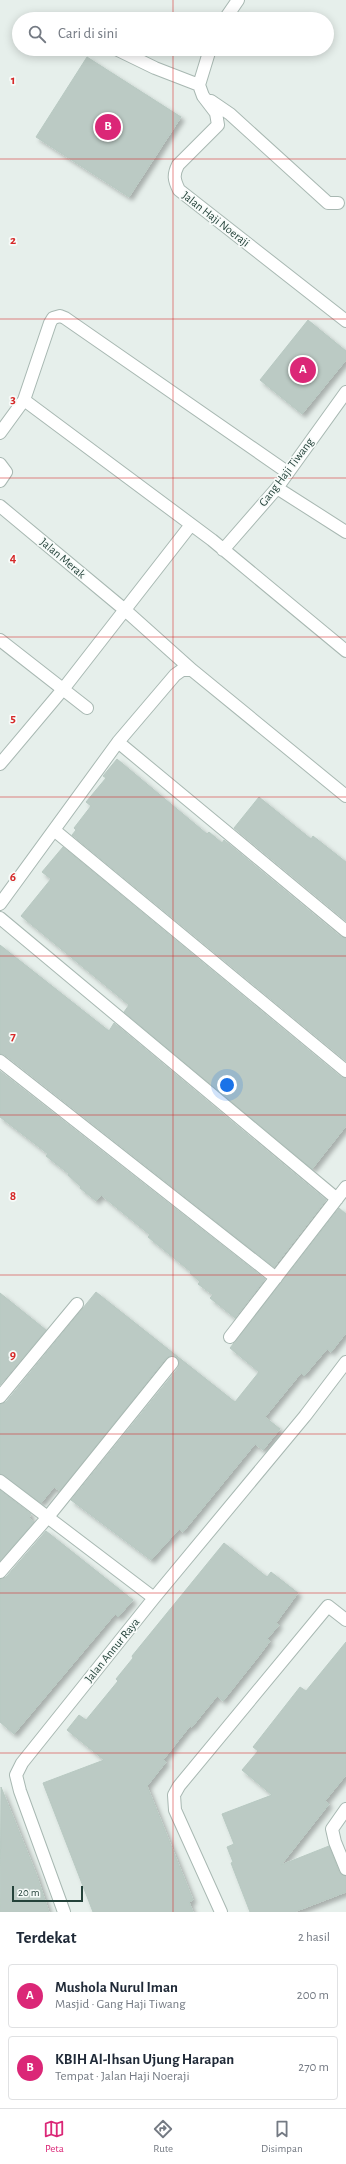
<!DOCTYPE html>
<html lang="id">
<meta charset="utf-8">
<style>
:root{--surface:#fff;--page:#f6f6f7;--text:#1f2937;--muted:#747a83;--line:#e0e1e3;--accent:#db2777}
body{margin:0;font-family:"Alegreya Sans",sans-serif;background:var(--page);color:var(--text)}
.scale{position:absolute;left:12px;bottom:10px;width:71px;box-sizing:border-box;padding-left:4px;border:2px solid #24423a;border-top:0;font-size:11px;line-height:14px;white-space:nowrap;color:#24423a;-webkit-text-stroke:3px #f7fbf9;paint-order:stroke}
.you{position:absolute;left:227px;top:1085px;width:14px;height:14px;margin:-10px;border:3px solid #fff;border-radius:50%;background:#1a73e8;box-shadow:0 0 0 6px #1a73e833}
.badge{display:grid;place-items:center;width:26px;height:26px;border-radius:50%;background:var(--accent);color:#fff;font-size:13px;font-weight:700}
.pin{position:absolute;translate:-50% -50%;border:2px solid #fff;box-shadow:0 1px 4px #0006}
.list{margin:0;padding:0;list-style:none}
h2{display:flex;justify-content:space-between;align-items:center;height:52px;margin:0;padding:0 16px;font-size:17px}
h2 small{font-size:13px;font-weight:400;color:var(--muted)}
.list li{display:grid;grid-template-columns:26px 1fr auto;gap:12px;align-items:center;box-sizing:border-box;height:64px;margin:0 8px 8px;padding:0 8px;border:1px solid var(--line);border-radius:4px}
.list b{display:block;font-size:15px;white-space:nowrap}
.list p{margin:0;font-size:13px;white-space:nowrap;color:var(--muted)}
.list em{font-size:13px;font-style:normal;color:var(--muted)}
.icon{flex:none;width:22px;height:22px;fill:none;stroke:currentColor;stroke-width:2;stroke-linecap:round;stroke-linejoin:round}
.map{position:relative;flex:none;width:346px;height:1912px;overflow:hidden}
.search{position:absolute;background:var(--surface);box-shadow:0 2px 10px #0003;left:12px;right:12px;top:12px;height:44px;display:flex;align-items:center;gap:10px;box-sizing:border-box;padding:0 14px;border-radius:22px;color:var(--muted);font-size:15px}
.sheet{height:196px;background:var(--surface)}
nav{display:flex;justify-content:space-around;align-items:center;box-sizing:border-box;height:56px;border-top:1px solid var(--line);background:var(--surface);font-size:11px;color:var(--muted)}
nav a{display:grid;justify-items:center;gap:2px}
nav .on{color:var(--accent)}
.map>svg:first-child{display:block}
.building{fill:#bbcac4;stroke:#b8c9c2;filter:url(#shadow)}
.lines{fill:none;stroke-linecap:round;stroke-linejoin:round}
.minor-casing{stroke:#a8b8b2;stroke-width:14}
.minor{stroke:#fff;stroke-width:12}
.grid{fill:none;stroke:#d62828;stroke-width:1;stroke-opacity:0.55}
.labels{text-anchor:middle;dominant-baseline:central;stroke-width:3.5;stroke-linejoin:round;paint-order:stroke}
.street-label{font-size:12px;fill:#24423a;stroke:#f7fbf9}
.grid-label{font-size:13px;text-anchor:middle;font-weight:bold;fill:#d62828;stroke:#f7fbf9;stroke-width:3.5;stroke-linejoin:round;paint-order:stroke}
</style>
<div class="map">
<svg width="346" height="1912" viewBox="0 0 346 1912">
<defs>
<filter id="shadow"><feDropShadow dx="3.5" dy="3.5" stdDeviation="2" flood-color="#0004"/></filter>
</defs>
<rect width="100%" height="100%" fill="#e6efeb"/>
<path class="building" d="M87,57L181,117L129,197L36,137Z
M308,320L346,351V360L302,414L260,380Z
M117,759L207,834L209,832L222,843L224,840L341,937L346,938V1061L72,835L76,830L74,828L91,806L86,802L106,778L103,776Z
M259,797L311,839L313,836L346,862V921L234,828Z
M63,847L341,1077L346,1078V1126L312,1169L124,1012L129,1005L21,916L51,879L42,872Z
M0,945L109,1031L114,1023L326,1200L274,1267L5,1055L0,1054Z
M0,1071L265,1279L235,1318L210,1298L213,1295L198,1284L200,1282L190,1273L191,1272L148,1237L150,1235L101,1195L96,1201L80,1188L81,1187L68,1175L69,1174L46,1156L48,1154L0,1117Z
M339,1208L346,1214V1333L331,1352L327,1349L304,1376L301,1373L265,1417L280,1429L263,1450L255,1444L183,1532L179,1529L151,1560L71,1500L178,1368L179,1361L176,1357L170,1356L166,1358L60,1491L54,1487L41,1503L0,1474V1404L6,1402L96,1292L235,1402L259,1372L230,1348Z
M0,1293L46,1330L0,1385Z
M0,1490L31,1514L29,1518L34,1522L0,1561Z
M46,1531L133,1600L118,1617L115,1614L14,1734L0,1722V1579L6,1577Z
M224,1543L267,1577L271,1572L298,1593L276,1623L279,1625L267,1639L270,1641L258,1657L223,1701L217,1696L192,1727L190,1726L163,1760L166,1762L147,1786L193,1900L189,1902L193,1912H93L43,1783L104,1760L67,1730L79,1715L86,1720L118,1681L116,1679L133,1658L132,1656Z
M346,1642V1775L325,1801L329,1804L281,1865L329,1846L339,1872L346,1876V1892L294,1912H250L231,1863L233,1862L227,1847L234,1844L222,1814L272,1795L242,1770L258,1751L253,1747L300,1687L306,1691Z
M1,1787L37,1876L49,1912H0Z"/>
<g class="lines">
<defs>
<path id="minor" d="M225,19L238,0
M116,49L155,68L199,85
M210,49L199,85L203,96L216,113L218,125L178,165C173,175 174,180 179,190L346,321
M211,101L230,114L328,203H338
M0,433L24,400
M0,464L6,472L0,481
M287,472L65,318L60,316L53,318L50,323L24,400L212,540L346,651
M277,488L346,532
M0,506L125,610L192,670
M223,550L277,488L346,392
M0,640L87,708
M118,742L346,931
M0,764L64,688L190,526
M54,830L346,1071
M0,904L118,742L175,675L182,670H192L346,796
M0,918L337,1199
M0,1061L276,1278
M230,1337L346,1187
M0,1397L77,1304
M0,1481L154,1598
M0,1572L47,1518L172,1363
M346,1809L332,1829L335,1842L346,1869
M64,1912L20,1791L16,1775L22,1763L154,1598L305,1416L346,1362
M221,1912L175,1810L174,1795L179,1786L328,1606L346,1620"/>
</defs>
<use href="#minor" class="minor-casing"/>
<use href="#minor" class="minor"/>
</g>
<path class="grid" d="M173,0V19M173,49V1912M0,159H346M0,319H346M0,478H346M0,637H346M0,797H346M0,956H346M0,1115H346M0,1275H346M0,1434H346M0,1593H346M0,1753H346"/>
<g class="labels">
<g class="street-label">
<text transform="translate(216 219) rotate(38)">Jalan Haji Noeraji</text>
<text transform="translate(286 472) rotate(-53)">Gang Haji Tiwang</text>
<text transform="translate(63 558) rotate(40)">Jalan Merak</text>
<text transform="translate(112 1650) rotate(-51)">Jalan Annur Raya</text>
</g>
</g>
<g class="grid-label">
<text x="13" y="84">1</text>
<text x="13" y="244">2</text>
<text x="13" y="403">3</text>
<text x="13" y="562">4</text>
<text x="13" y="722">5</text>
<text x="13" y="881">6</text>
<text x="13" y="1040">7</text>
<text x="13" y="1200">8</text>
<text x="13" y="1359">9</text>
</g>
</svg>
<div class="scale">20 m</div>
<div class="you"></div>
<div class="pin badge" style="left:303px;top:370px">A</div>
<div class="pin badge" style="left:108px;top:127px">B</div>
<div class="search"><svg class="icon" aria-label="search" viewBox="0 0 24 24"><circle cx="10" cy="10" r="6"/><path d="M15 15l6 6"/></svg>Cari di sini</div>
</div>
<section class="sheet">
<h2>Terdekat<small>2 hasil</small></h2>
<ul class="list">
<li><span class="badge">A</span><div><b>Mushola Nurul Iman</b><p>Masjid · Gang Haji Tiwang</p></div><em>200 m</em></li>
<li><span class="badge">B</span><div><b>KBIH Al-Ihsan Ujung Harapan</b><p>Tempat · Jalan Haji Noeraji</p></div><em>270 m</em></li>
</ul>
</section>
<nav>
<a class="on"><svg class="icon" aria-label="map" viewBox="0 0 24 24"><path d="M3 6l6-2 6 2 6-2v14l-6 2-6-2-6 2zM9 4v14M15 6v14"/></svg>Peta</a>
<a><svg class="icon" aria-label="directions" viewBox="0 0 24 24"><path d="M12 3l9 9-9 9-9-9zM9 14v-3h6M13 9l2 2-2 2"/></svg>Rute</a>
<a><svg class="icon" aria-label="saved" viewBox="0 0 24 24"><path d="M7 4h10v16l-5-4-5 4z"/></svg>Disimpan</a>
</nav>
